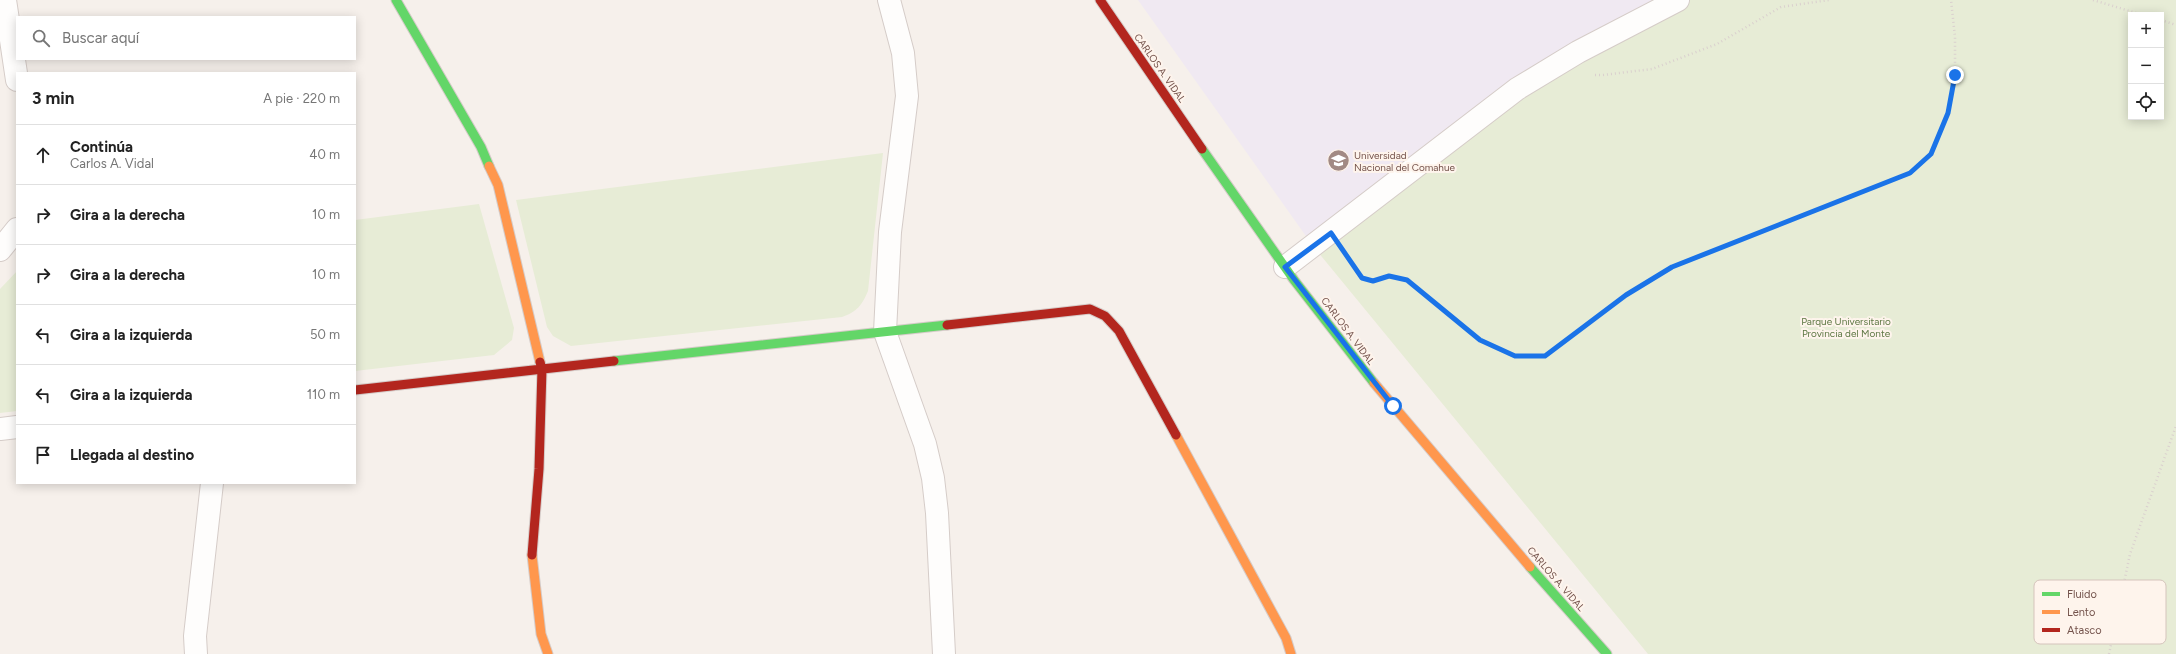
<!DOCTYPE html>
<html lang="es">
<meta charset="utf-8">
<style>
:root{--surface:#fff;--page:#f6f6f6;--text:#222;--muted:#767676;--line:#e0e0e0}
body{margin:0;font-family:Figtree,sans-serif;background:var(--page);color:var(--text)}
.controls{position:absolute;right:12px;top:12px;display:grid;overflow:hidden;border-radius:0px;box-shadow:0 2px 10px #0003}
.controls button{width:36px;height:36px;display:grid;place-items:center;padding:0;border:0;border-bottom:1px solid var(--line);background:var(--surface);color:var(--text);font:20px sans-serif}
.stop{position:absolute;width:12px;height:12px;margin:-9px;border:3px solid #1a73e8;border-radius:50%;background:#fff}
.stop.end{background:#1a73e8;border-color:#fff;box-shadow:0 1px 4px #0008}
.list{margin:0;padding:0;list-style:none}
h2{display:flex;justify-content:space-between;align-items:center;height:52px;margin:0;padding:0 16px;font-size:17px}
h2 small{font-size:13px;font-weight:400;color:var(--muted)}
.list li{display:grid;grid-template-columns:26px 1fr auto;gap:12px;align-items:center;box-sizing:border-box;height:60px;padding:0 16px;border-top:1px solid var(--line)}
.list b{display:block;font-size:15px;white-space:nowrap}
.list p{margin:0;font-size:13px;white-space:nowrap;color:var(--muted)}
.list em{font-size:13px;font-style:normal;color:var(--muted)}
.icon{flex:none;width:22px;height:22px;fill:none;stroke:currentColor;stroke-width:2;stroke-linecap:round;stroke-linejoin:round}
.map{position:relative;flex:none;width:2176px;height:654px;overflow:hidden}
.search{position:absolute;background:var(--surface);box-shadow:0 2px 10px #0003;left:16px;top:16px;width:340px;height:44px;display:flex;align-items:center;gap:10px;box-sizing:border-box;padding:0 14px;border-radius:0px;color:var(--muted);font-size:15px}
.panel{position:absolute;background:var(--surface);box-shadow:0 2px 10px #0003;left:16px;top:72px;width:340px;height:412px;border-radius:0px}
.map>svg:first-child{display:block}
.education{fill:#f0e9f2}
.green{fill:#e7ecd6;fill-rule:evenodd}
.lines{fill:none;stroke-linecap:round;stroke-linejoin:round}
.street-casing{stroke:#d5ccc8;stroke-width:24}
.fast-casing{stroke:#d5cbc8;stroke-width:11}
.slow-casing{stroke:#d5cbc8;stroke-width:11}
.jam-casing{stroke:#d5cbc8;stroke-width:11}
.path{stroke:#dad0ce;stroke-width:2.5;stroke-dasharray:1 3;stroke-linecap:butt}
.street{stroke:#fefdfc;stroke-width:22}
.fast{stroke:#63d668;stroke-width:9}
.slow{stroke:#ff974d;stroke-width:9}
.jam{stroke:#b3261e;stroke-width:9}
.route{stroke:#1a73e8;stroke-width:5}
.labels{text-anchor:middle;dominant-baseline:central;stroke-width:4;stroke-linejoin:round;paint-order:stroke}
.street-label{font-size:10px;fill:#74534c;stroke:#fef4ec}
.poi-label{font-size:10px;fill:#74534c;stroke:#fef4ec;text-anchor:start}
.park-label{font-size:10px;fill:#5e7844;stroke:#fef4ec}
.key{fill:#fef4ec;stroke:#d5c4bc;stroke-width:1}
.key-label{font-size:11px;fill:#74534c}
</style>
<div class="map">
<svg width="2176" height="654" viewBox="0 0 2176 654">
<rect width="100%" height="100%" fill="#f6f0eb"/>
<path class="education" d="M1138,0H1678L1313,246Z"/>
<path class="green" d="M1678,0H2176V654H1648L1313,246L1517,89ZM2131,15H2161V117H2131Z
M883,153L868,291C862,305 857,312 842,317L571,346L553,336L547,327L516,200Z
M479,204L514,328L512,340L494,355L355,371V220Z
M17,271V411L0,413V289Z"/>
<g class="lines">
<defs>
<path id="street" d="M5,0L17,80
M889,0L903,53L907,96L890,232L885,332L925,444L933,478L937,513L944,654
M0,250L17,229
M1285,267L1517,89L1578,52L1678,0
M0,429L17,427
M196,654L195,636L212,483"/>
<path id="fast" d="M396,0L481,147L489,166
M1202,149L1294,280L1374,383
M614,361L947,325
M1530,567L1607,654"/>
<path id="slow" d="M489,166L498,185L540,362
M1374,383L1530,567
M1176,435L1286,638L1291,654
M532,555L541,634L548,654"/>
<path id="jam" d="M1100,0L1202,149
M947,325L1090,309L1105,316L1119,331L1176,435
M355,390L614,361
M532,555L539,469L542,369L540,362"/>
</defs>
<use href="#street" class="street-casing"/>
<use href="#fast" class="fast-casing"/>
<use href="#slow" class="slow-casing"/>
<use href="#jam" class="jam-casing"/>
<path class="path" d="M2093,0L2143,15
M2161,20L2176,25
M1595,75H1603L1652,69L1717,44L1781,7L1829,0
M1347,255L1362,278L1373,281L1389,276L1407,280L1480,340L1515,356H1545L1626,295L1672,267L1911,173L1931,154L1948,113L1955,75V37L1951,0
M2109,654L2130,554L2176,426"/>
<use href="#street" class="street"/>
<use href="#fast" class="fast"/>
<use href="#slow" class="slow"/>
<use href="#jam" class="jam"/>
</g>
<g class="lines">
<path class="route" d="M1393,406L1285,267L1331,233L1362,278L1373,281L1389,276L1407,280L1480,340L1515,356H1545L1626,295L1672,267L1910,173L1931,154L1948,113L1955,75"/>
</g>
<defs>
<symbol id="university-disc" viewBox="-11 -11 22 22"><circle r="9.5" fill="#a28a84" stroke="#fef4ec"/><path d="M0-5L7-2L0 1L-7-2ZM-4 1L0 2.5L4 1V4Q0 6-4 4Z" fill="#fff"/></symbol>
</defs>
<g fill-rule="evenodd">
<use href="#university-disc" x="1326" y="148" width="25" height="25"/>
</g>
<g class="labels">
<g class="street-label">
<text transform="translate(1160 68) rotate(55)">CARLOS A. VIDAL</text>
<text transform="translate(1348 331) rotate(53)">CARLOS A. VIDAL</text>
<text transform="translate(1556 579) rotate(49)">CARLOS A. VIDAL</text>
</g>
<g class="poi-label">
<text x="1354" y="155">Universidad<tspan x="1354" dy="12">Nacional del Comahue</tspan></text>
</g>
<g class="park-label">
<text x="1846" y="321">Parque Universitario<tspan x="1846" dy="12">Provincia del Monte</tspan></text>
</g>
</g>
<rect x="2034" y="580" width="132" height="64" rx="6" class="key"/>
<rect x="2042" y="592" width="18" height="4" fill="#63d668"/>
<rect x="2042" y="610" width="18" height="4" fill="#ff974d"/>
<rect x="2042" y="628" width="18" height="4" fill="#b3261e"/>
<g class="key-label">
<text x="2067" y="598">Fluido</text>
<text x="2067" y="616">Lento</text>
<text x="2067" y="634">Atasco</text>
</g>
</svg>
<div class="controls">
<button>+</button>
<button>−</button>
<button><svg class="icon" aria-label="locate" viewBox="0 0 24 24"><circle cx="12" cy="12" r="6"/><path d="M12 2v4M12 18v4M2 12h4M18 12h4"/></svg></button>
</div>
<div class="stop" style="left:1393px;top:406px"></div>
<div class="stop end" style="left:1955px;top:75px"></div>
<div class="search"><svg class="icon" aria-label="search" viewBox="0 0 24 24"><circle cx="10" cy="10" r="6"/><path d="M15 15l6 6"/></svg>Buscar aquí</div>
<section class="panel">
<h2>3 min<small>A pie · 220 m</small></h2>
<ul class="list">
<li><svg class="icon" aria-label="ahead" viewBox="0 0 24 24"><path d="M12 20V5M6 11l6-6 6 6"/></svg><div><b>Continúa</b><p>Carlos A. Vidal</p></div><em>40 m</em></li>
<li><svg class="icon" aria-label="right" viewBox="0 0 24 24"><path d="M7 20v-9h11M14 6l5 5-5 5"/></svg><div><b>Gira a la derecha</b></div><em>10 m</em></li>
<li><svg class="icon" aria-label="right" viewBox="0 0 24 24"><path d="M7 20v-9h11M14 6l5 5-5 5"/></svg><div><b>Gira a la derecha</b></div><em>10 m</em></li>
<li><svg class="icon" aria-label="left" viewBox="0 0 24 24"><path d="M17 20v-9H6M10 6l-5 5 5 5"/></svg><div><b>Gira a la izquierda</b></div><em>50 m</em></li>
<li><svg class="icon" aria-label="left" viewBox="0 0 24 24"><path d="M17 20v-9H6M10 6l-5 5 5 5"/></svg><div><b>Gira a la izquierda</b></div><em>110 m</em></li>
<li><svg class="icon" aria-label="arrive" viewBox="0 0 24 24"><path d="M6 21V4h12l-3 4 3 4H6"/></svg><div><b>Llegada al destino</b></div></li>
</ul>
</section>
</div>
